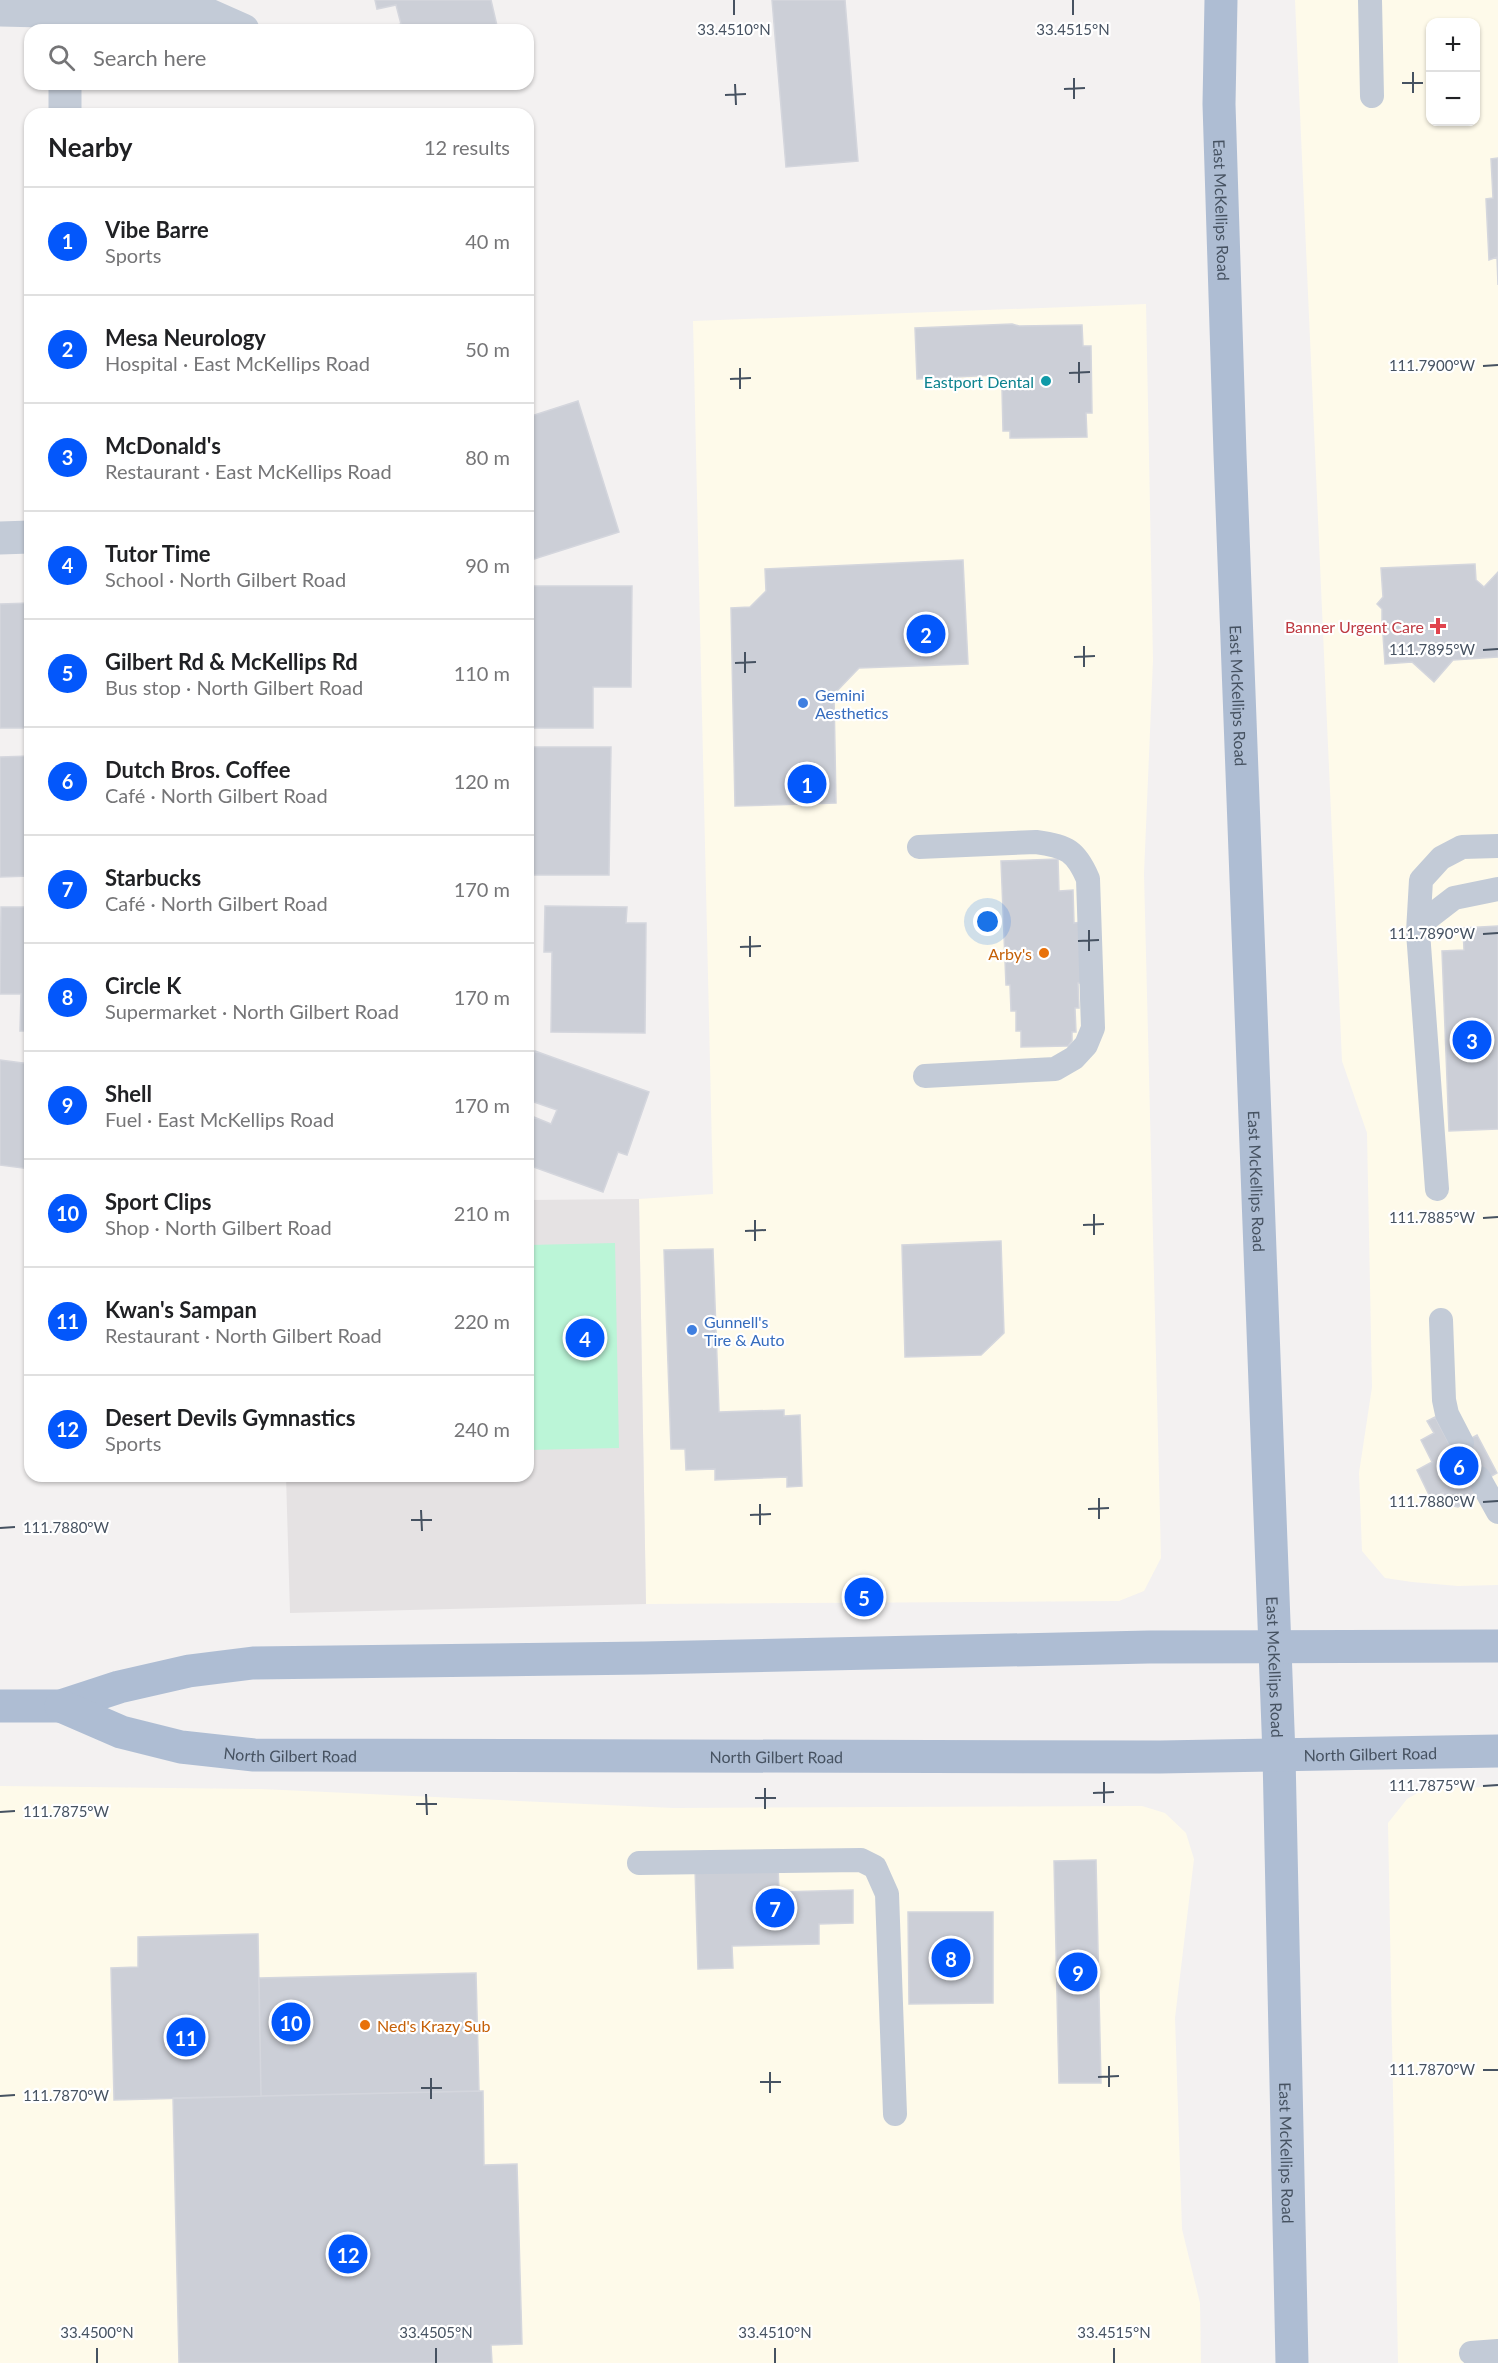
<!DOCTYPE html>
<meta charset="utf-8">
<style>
:root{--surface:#fff;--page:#f2f2f2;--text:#202124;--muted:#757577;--line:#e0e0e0;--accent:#0357fb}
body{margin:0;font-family:Lato,sans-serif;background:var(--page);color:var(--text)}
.controls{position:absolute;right:18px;top:18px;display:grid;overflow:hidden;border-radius:12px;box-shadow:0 2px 4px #0004}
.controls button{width:54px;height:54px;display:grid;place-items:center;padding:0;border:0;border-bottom:2px solid var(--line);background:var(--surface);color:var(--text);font:30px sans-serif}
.you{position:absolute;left:988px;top:922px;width:21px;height:21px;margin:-15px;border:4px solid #fff;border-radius:50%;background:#1a73e8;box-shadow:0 0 0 9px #1a73e833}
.badge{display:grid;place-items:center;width:39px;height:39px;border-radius:50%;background:var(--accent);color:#fff;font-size:20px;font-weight:700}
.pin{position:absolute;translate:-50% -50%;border:3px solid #fff;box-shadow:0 2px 6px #0006}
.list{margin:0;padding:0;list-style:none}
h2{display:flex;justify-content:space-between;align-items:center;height:78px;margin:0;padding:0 24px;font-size:26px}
h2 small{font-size:20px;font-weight:400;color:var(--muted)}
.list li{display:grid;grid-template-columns:39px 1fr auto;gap:18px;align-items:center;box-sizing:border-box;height:108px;padding:0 24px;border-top:2px solid var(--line)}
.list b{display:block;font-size:22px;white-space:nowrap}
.list p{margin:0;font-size:20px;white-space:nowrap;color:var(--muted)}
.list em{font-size:20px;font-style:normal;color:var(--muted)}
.icon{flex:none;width:33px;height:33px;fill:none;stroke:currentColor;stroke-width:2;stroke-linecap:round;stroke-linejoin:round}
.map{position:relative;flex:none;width:1498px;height:2363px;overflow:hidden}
.search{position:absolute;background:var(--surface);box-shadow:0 2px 4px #0004;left:24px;top:24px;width:510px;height:66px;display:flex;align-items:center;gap:15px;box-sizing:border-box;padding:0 21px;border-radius:18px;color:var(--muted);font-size:22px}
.panel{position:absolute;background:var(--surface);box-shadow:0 2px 4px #0004;left:24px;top:108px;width:510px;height:1374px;border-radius:18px}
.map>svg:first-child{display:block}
.commercial{fill:#fefaea;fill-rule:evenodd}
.education{fill:#e5e2e3}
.green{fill:#bbf5d7}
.building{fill:#cccfd7;stroke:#d4d6dd;stroke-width:1.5}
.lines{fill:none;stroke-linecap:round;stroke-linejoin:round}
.service{stroke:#c3cbd7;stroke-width:24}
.minor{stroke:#c3cbd7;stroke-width:33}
.primary{stroke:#aebdd3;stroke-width:33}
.ticks{fill:none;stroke:#465261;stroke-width:2}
.culture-dot{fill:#0f9aa8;stroke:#fff;stroke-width:2}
.health-dot{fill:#e0444e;stroke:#fff;stroke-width:2}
.shop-dot{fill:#3f7fe0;stroke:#fff;stroke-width:2}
.food-dot{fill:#e8710a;stroke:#fff;stroke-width:2}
.labels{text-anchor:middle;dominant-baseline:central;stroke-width:4.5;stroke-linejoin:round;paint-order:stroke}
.street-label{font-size:16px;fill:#465261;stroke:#fff}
.culture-label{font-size:16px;fill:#0d838f;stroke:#fff;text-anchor:end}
.health-label{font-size:16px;fill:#be3a42;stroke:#fff;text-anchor:end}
.shop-label{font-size:16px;fill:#366cbe;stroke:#fff;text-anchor:start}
.food-label{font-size:16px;fill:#c56008;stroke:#fff;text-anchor:end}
.ticks-label{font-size:15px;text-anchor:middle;fill:#465261;stroke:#fff;stroke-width:4.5;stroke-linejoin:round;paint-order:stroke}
</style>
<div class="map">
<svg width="1498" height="2363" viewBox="0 0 1498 2363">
<rect width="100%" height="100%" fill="#f3f1f1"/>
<path class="commercial" d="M1295,0H1498V1585L1458,1586L1412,1582L1385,1578L1362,1551L1359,1473L1372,1387L1367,1133L1342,1061ZM1430,22H1476V122H1430Z
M1146,304L1153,660L1144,874L1161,1558L1144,1591L1119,1601L646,1604L639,1199L713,1194L693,321Z
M0,1786L261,1789L673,1808L1142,1806L1165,1813L1186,1833L1194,1859L1175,2018L1182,2229L1200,2303L1201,2363H0Z
M1498,1787V2363H1398L1388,1823L1407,1799L1426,1788Z"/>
<path class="education" d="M639,1199L646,1604L290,1613L286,1476H528V1200Z"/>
<path class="green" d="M615,1243L619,1448L528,1450V1245Z"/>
<path class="building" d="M375,0H491L498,30H391L390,27L401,24L396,5L377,9Z
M772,0H845L858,161L786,167Z
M1498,158V285L1497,257L1489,260L1486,199L1493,198L1491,159Z
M1012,324L1019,326L1082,325L1083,346H1091L1092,413H1086L1087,437L1010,438V431H1003L1002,389H1011V382L1004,384L996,375L917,379L915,328Z
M578,401L619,532L528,561V417Z
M963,560L968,664L859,668L834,694L836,803L735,806L731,608L750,607L766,591L765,569Z
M1475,564L1476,580L1484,587L1498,572V657L1453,660L1434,682L1412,662L1385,664L1383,635L1375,628L1382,623V609L1377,604L1383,597L1381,568Z
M528,586H632L631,687H593V728H528Z
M30,603V728H0V604Z
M528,747H611L609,875H528Z
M30,756V876L0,877V757Z
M1058,859L1059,891L1073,890L1074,923L1082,922L1084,983H1078L1079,1008H1075L1076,1032H1072V1041L1068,1046L1021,1047V1031H1016V1011H1011L1010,985H1006L1001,861Z
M545,906L627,907L626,923H646L645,1033L551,1032L552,952H544Z
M1,907H30V1031H20L21,994H0Z
M1498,926V1129L1449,1131L1442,951L1464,950L1463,928Z
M535,1051L649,1092L627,1155L618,1152L603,1192L528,1165V1133L534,1117L551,1124L557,1110L528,1100V1071Z
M0,1060L30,1064V1169L0,1165Z
M1001,1241L1004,1333L981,1355L905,1357L902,1245Z
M713,1249L719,1412L784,1410V1416L800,1415L802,1486L787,1487V1477L715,1480V1469L686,1470L685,1449H671L664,1250Z
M1435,1417L1452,1449L1477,1435L1497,1473L1488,1478L1477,1497L1458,1507L1449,1505L1443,1493L1431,1499L1417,1470L1432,1462L1421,1440L1434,1433L1427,1421Z
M1096,1860L1101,2083H1059L1054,1861Z
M778,1866L779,1892L853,1890V1923L819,1924V1944L732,1946L733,1968L698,1969L695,1868Z
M908,1912H993V2003L909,2004Z
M258,1934L261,2096L114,2100L111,1968L138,1967V1937Z
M476,1973L479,2091L261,2096L259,1978Z
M483,2091L484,2165L517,2164L522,2344L491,2345L492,2363H179L173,2098Z"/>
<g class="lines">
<path class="service" d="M1370,0L1372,96
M919,847L1036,842C1067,846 1076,851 1088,879L1093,1028L1086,1045L1074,1058L1055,1069L925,1076
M1419,925L1454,898L1498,889
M1437,1189L1418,932L1421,880L1441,858L1462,847L1498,846
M1441,1320L1444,1400L1447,1414L1462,1443
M1479,1478L1498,1512
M639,1863L861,1860L875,1867L887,1894L895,2114
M1471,2353L1498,2351"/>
<path class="minor" d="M0,10L209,15L243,30
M65,84V114
M0,538L30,537"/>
<g class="primary">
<path id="s1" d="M1221,0L1219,104L1230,454L1279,1755L1292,2363"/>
<path d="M0,1706H61L119,1687L189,1671L253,1663L645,1658L1149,1647L1498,1646"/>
<path id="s2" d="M61,1706L121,1732L181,1747L254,1755L1160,1757L1498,1751"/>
</g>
</g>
<path class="ticks" d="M734,0V15M1073,0V15M1413,72V93M1074,78V99M1402,83H1423M735,84L736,105M1064,89L1085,88M725,95L746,94M1079,362V383M1483,366L1498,365M740,368V389M1069,373L1090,372M730,379L751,378M1084,646V667M1483,650L1498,649M745,652V673M1074,657L1095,656M735,663L756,662M1089,930V951M1483,934L1498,933M750,936V957M1078,941L1099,940M740,947L761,946M1094,1214V1235M1483,1218L1498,1217M755,1220V1241M1083,1225L1104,1224M745,1231L766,1230M1099,1498V1519M1483,1502L1498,1501M760,1504V1525M1088,1509L1109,1508M421,1510L422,1531M750,1515L771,1514M411,1520H432M0,1528L15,1527M1104,1782V1803M1483,1786L1498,1785M765,1788V1809M1093,1793L1114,1792M426,1794L427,1815M755,1798H776M416,1804H437M0,1812L15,1811M1109,2066V2087M1483,2070H1498M770,2072V2093M1098,2077L1119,2076M431,2078V2099M760,2082H781M421,2088H442M0,2096L15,2095M97,2348V2363M436,2348V2363M775,2348V2363M1114,2348V2363"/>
<circle class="culture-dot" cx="1046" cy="381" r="6"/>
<path class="health-dot" d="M1435 617h6v6h6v6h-6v6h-6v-6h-6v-6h6z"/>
<g class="shop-dot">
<circle cx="803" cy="703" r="6"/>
<circle cx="692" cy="1330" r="6"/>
</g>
<g class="food-dot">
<circle cx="1044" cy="953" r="6"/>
<circle cx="365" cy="2025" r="6"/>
</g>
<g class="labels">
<g class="street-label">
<text stroke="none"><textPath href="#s1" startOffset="210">East McKellips Road</textPath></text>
<text stroke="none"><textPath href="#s1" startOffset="696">East McKellips Road</textPath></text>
<text stroke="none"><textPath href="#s1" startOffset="1182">East McKellips Road</textPath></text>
<text stroke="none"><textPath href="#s1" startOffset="1668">East McKellips Road</textPath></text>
<text stroke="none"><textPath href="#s2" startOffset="237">North Gilbert Road</textPath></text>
<text stroke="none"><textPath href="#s2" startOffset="1317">North Gilbert Road</textPath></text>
<text stroke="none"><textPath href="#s2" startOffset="723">North Gilbert Road</textPath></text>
<text stroke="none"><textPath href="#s1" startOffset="2154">East McKellips Road</textPath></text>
</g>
<g class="culture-label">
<text x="1034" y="381">Eastport Dental</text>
</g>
<g class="health-label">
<text x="1424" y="626">Banner Urgent Care</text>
</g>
<g class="shop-label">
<text x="815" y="694">Gemini<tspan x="815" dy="18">Aesthetics</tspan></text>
<text x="704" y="1321">Gunnell's<tspan x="704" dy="18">Tire &amp; Auto</tspan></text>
</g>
<g class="food-label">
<text x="1032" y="953">Arby's</text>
<text x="377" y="2025" text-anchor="start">Ned's Krazy Sub</text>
</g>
</g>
<g class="ticks-label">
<text x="734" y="35">33.4510°N</text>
<text x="1073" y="35">33.4515°N</text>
<text x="1432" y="371">111.7900°W</text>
<text x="1432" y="655">111.7895°W</text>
<text x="1432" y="939">111.7890°W</text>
<text x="1432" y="1223">111.7885°W</text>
<text x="1432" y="1507">111.7880°W</text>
<text x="66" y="1533">111.7880°W</text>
<text x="1432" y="1791">111.7875°W</text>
<text x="66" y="1817">111.7875°W</text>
<text x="1432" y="2075">111.7870°W</text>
<text x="66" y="2101">111.7870°W</text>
<text x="97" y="2338">33.4500°N</text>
<text x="436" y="2338">33.4505°N</text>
<text x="775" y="2338">33.4510°N</text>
<text x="1114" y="2338">33.4515°N</text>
</g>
</svg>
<div class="controls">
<button>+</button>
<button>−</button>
</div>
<div class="you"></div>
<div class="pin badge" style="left:807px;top:784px">1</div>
<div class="pin badge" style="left:926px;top:634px">2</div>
<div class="pin badge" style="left:1472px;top:1040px">3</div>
<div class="pin badge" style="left:585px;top:1338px">4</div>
<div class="pin badge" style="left:864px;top:1597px">5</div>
<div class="pin badge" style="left:1459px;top:1466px">6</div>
<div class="pin badge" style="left:775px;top:1908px">7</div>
<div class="pin badge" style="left:951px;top:1958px">8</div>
<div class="pin badge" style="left:1078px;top:1972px">9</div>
<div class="pin badge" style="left:291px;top:2022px">10</div>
<div class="pin badge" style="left:186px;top:2037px">11</div>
<div class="pin badge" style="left:348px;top:2254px">12</div>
<div class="search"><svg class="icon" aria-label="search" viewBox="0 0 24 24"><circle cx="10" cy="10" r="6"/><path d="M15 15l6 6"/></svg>Search here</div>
<section class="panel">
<h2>Nearby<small>12 results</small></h2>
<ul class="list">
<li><span class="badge">1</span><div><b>Vibe Barre</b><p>Sports</p></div><em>40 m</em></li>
<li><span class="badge">2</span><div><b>Mesa Neurology</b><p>Hospital · East McKellips Road</p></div><em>50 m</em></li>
<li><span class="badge">3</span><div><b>McDonald's</b><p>Restaurant · East McKellips Road</p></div><em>80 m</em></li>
<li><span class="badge">4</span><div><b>Tutor Time</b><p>School · North Gilbert Road</p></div><em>90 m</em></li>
<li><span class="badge">5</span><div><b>Gilbert Rd &amp; McKellips Rd</b><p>Bus stop · North Gilbert Road</p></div><em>110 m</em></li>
<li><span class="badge">6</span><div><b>Dutch Bros. Coffee</b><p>Café · North Gilbert Road</p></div><em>120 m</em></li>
<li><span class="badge">7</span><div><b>Starbucks</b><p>Café · North Gilbert Road</p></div><em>170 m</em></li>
<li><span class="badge">8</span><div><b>Circle K</b><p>Supermarket · North Gilbert Road</p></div><em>170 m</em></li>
<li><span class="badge">9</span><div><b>Shell</b><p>Fuel · East McKellips Road</p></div><em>170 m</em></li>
<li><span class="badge">10</span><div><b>Sport Clips</b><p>Shop · North Gilbert Road</p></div><em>210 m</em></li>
<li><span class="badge">11</span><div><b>Kwan's Sampan</b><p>Restaurant · North Gilbert Road</p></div><em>220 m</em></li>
<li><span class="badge">12</span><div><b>Desert Devils Gymnastics</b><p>Sports</p></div><em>240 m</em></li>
</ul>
</section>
</div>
